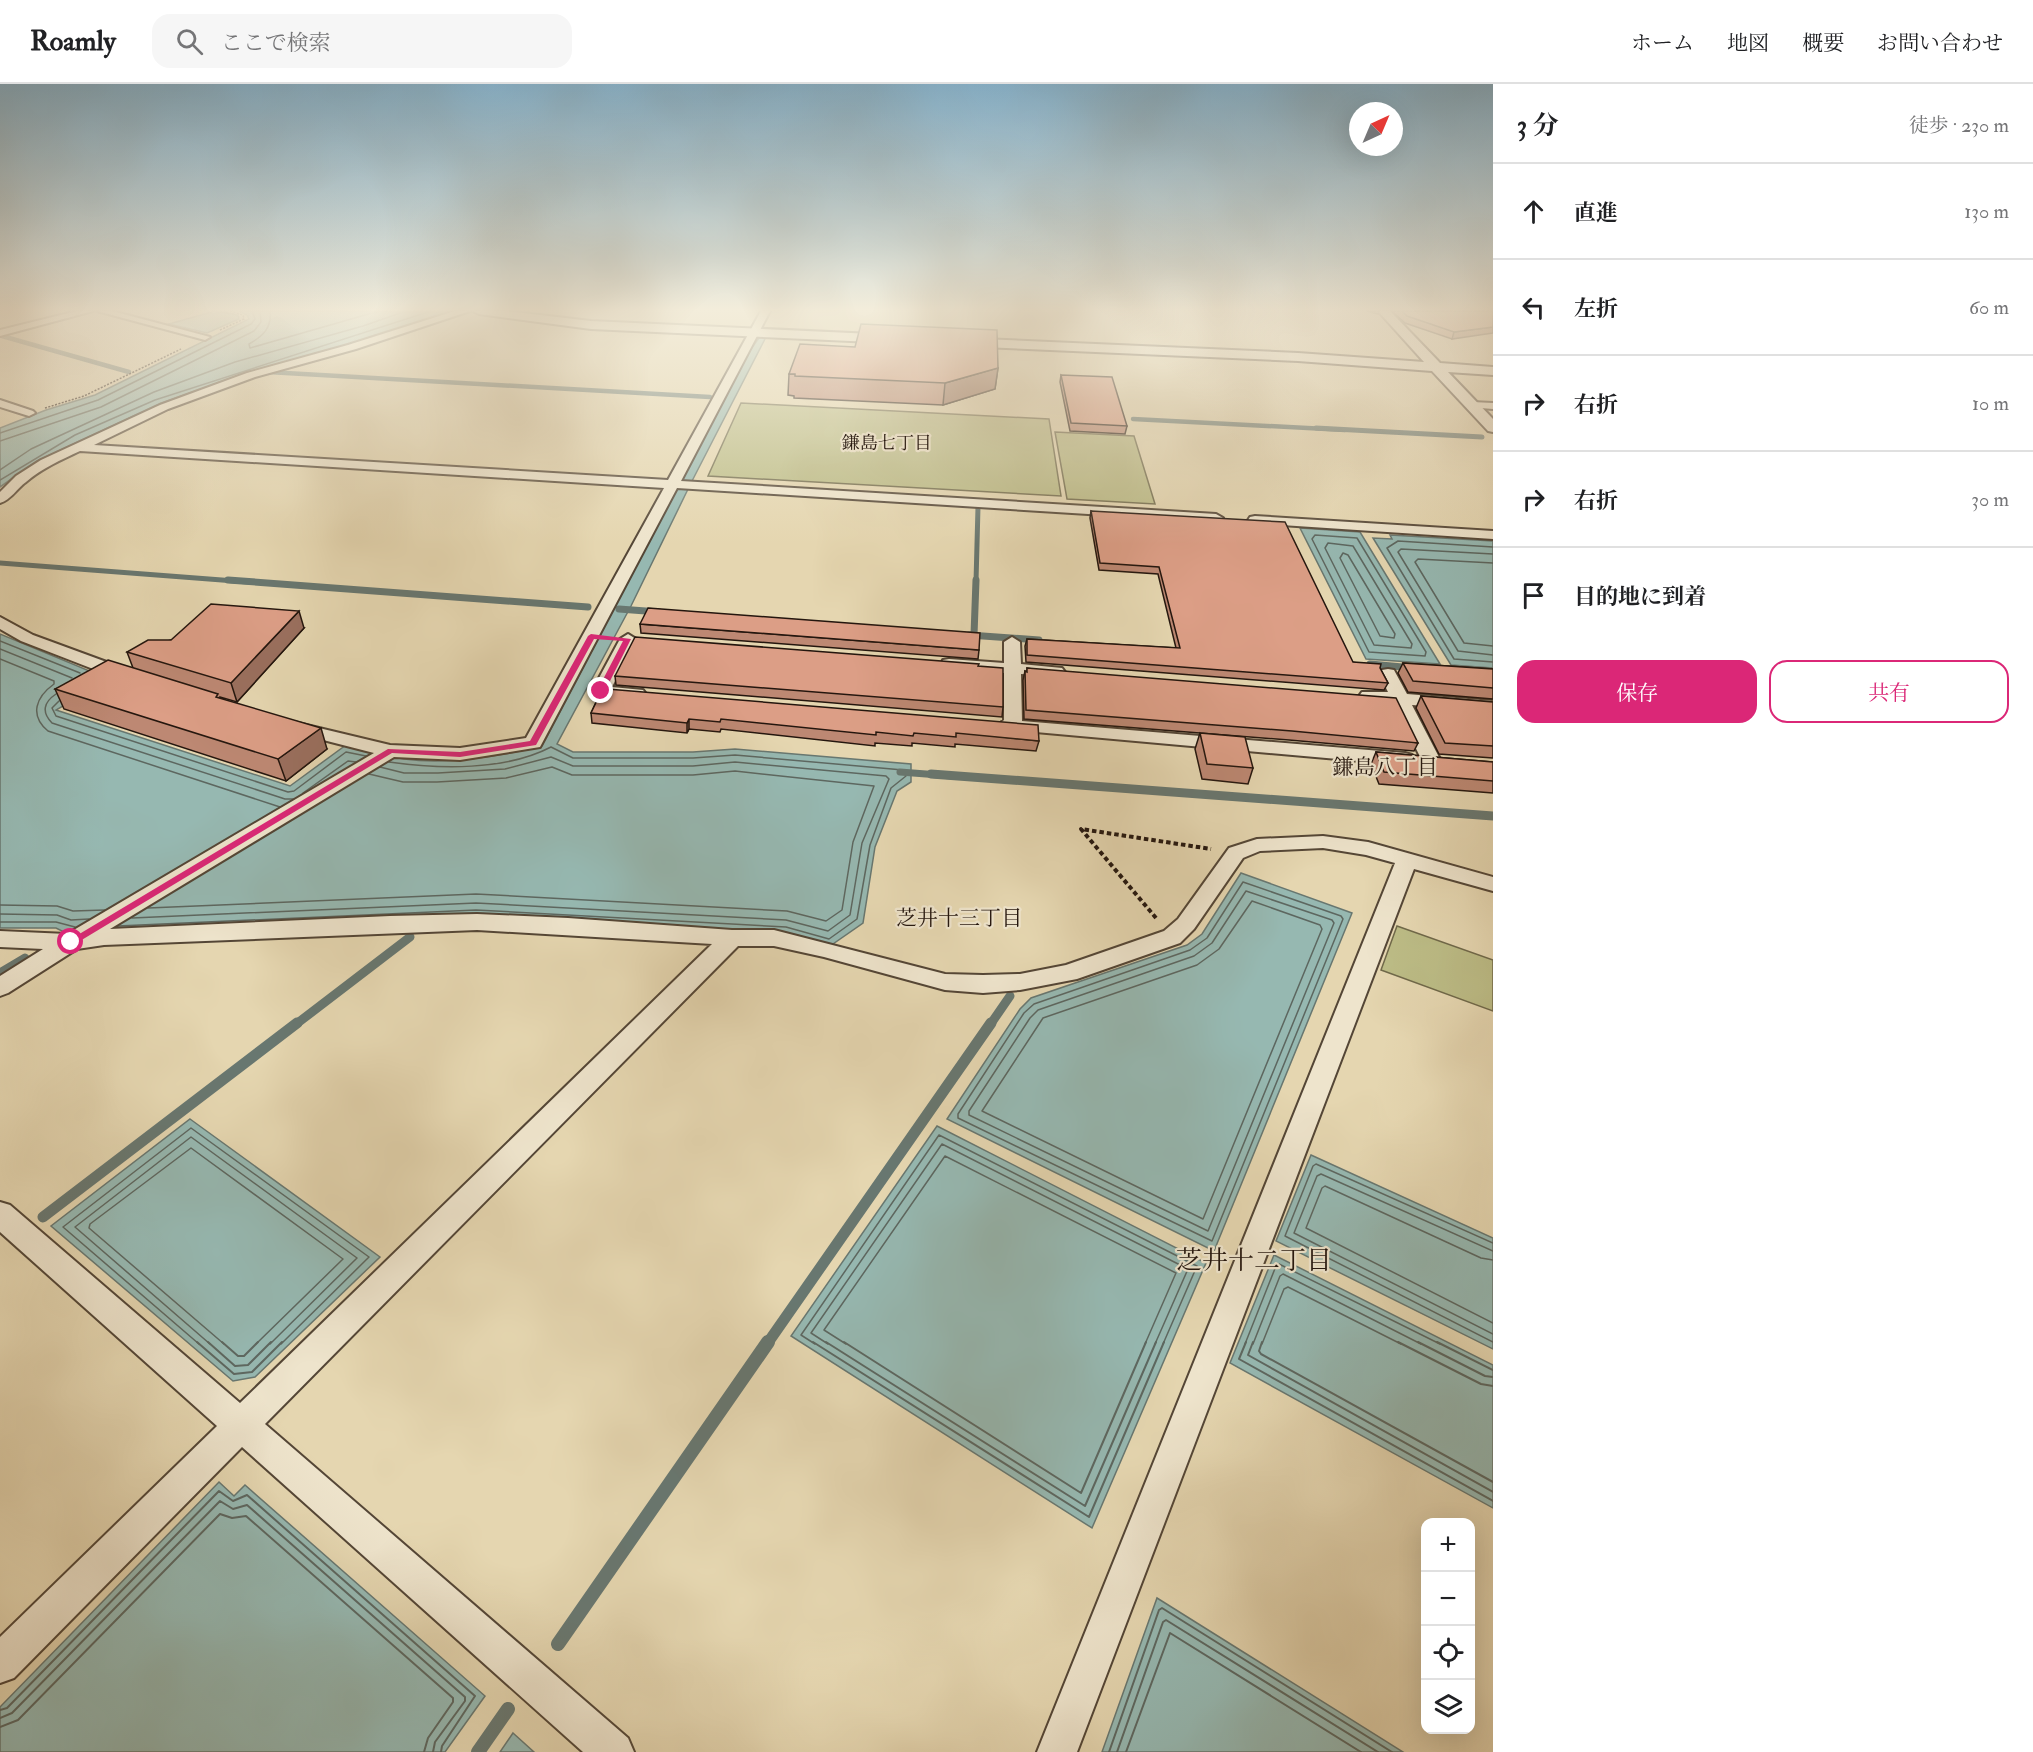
<!DOCTYPE html>
<html lang="ja">
<meta charset="utf-8">
<style>
:root{--surface:#fff;--page:#f6f6f6;--text:#202124;--muted:#757577;--line:#e0e0e0;--accent:#db2777}
body{margin:0;font-family:"IM FELL Double Pica","Noto Serif JP",serif;background:var(--page);color:var(--text)}
.controls{position:absolute;right:18px;bottom:18px;display:grid;overflow:hidden;border-radius:12px;box-shadow:0 6px 24px #0002}
.controls button{width:54px;height:54px;display:grid;place-items:center;padding:0;border:0;border-bottom:2px solid var(--line);background:var(--surface);color:var(--text);font:30px sans-serif}
.compass{position:absolute;left:1349px;top:18px;width:54px;height:54px;border-radius:50%;background:var(--surface);box-shadow:0 6px 24px #0002;rotate:44deg}
.stop{position:absolute;width:18px;height:18px;margin:-14px;border:4px solid #db2777;border-radius:50%;background:#fff}
.stop.end{background:#db2777;border-color:#fff;box-shadow:0 2px 6px #0008}
.list{margin:0;padding:0;list-style:none}
h2{display:flex;justify-content:space-between;align-items:center;height:78px;margin:0;padding:0 24px;font-size:26px}
h2 small{font-size:20px;font-weight:400;color:var(--muted)}
.list li{display:grid;grid-template-columns:39px 1fr auto;gap:18px;align-items:center;box-sizing:border-box;height:96px;padding:0 24px;border-top:2px solid var(--line)}
.list b{display:block;font-size:22px;white-space:nowrap}
.list em{font-size:20px;font-style:normal;color:var(--muted)}
.actions{display:flex;gap:12px;padding:18px 24px}
.actions a{flex:1;padding:14px 0;border:2px solid var(--accent);border-radius:18px;text-align:center;font-size:21px;color:var(--accent)}
.actions .main{background:var(--accent);color:#fff}
.icon{flex:none;width:33px;height:33px;fill:none;stroke:currentColor;stroke-width:2;stroke-linecap:round;stroke-linejoin:round}
.map{position:relative;flex:none;width:1493px;height:1668px;overflow:hidden}
header{display:flex;align-items:center;gap:36px;box-sizing:border-box;height:84px;padding:0 30px;background:var(--surface);border-bottom:2px solid var(--line)}
header strong{font-size:28px}
nav{display:flex;gap:33px;margin-inline-start:auto;font-size:21px}
.search{width:420px;height:54px;background:var(--page);display:flex;align-items:center;gap:15px;box-sizing:border-box;padding:0 21px;border-radius:18px;color:var(--muted);font-size:22px}
main{display:flex}
aside{flex:1;background:var(--surface)}
.map>svg:first-child{display:block}
.green{fill:#bcbc86;stroke:#70694a;stroke-width:1.5}
.water{fill:#96b8b1;stroke:#687770;stroke-width:1.5}
.lines{fill:none;stroke-linecap:round;stroke-linejoin:round}
.shore-far1{stroke:#5d6760;stroke-width:1.5}
.shore{stroke:#5d6760;stroke-width:2}
.stream-far5{stroke:#687770;stroke-width:4.5}
.stream-far4{stroke:#687770;stroke-width:5}
.stream-far3{stroke:#687770;stroke-width:7}
.stream-far2{stroke:#687770;stroke-width:9}
.stream-far1{stroke:#687770;stroke-width:11}
.stream{stroke:#687770;stroke-width:14}
.minor-casing{stroke:#544636;stroke-width:4}
.tertiary-casing{stroke:#544636;stroke-width:4}
.path-far1{stroke:#24160e;stroke-width:1.5;stroke-dasharray:2 1.5;stroke-linecap:butt}
.path{stroke:#24160e;stroke-width:4;stroke-dasharray:4.5 3;stroke-linecap:butt}
.minor{fill:#eee4cc;fill-rule:evenodd}
.tertiary{fill:#eee4cc;fill-rule:evenodd}
.wall{fill:#bd8873;stroke:#24160e;stroke-width:1.5}
.shaded-wall{fill:#9a6f5e;stroke:#24160e;stroke-width:1.5}
.building{fill:#dc9e86;stroke:#24160e;stroke-width:1.5}
.route{fill:#db2777}
.labels{text-anchor:middle;dominant-baseline:central;stroke-width:4.5;stroke-linejoin:round;paint-order:stroke}
.far-neighbourhood-label{font-size:18px;fill:#24160e;stroke:#eee4cc}
.neighbourhood-label{font-size:21px;fill:#24160e;stroke:#eee4cc}
.near-neighbourhood-label{font-size:26px;fill:#24160e;stroke:#eee4cc}
</style>
<header>
<strong>Roamly</strong>
<div class="search"><svg class="icon" aria-label="search" viewBox="0 0 24 24"><circle cx="10" cy="10" r="6"/><path d="M15 15l6 6"/></svg>ここで検索</div>
<nav><a>ホーム</a><a>地図</a><a>概要</a><a>お問い合わせ</a></nav>
</header>
<main>
<div class="map">
<svg width="1493" height="1668" viewBox="0 0 1493 1668">
<rect width="100%" height="100%" fill="#e5d6b0"/>
<filter id="stains"><feTurbulence type="fractalNoise" baseFrequency=".00333" numOctaves="4"/><feColorMatrix values="0 0 0 0 .2 0 0 0 0 .09 0 0 0 0 .02 0 0 0 .5 -.17"/></filter>
<radialGradient id="worn" r=".72"><stop offset=".6" stop-color="#630" stop-opacity="0"/><stop offset="1" stop-color="#630" stop-opacity=".3"/></radialGradient>
<path class="green" d="M741,319L1049,335L1061,412L708,392Z
M1055,348L1134,352L1155,420L1067,415Z
M1397,842L1493,876V927L1381,886Z"/>
<path class="water" d="M215,227L238,231L239,235L207,249L169,240Z
M239,227L448,228L367,255L240,291L159,320L37,377L0,403V344L46,326L95,311L249,235L247,231Z
M766,253L691,399L631,522L557,660L573,668H693L735,665L911,680V698L897,707L875,763L863,839L830,862L476,832L68,850L56,844H0V550L109,595L56,626L290,702L346,661C365,666 385,672 404,675C448,681 501,672 542,662L748,269L759,254Z
M1300,444L1360,448L1440,580L1366,575Z
M1390,451L1493,457V584L1451,581L1373,454L1392,455Z
M1241,789L1352,829L1214,1167L947,1035L1020,925L1031,914L1187,861L1202,850Z
M190,1035L380,1173L255,1293L233,1297L51,1142Z
M937,1042L1206,1179L1092,1444L791,1252Z
M1311,1071L1493,1154V1265L1276,1157Z
M1274,1171L1493,1281V1424L1230,1279Z
M219,1398L234,1412L245,1401L485,1612L445,1668H0V1623Z
M1157,1514L1403,1668H1102Z
M513,1649L534,1668H500Z"/>
<g class="lines">
<path class="shore-far1" d="M270,227C272,244 263,252 249,260L250,264L379,227
M0,349L98,316L251,240L255,235L252,227
M0,357L101,323L254,247L261,238L260,227
M0,386L31,365L154,308L235,278L363,242L406,227
M0,396L75,351L155,316L431,227
M1315,451L1357,454L1426,568L1425,572L1369,568L1312,455Z
M1328,459L1353,462L1412,560L1411,564L1374,561L1325,464Z
M1493,463L1398,457L1387,464L1454,575L1493,578
M1343,469L1348,471L1395,550L1394,554L1380,552L1340,474Z
M1493,470L1401,465L1398,468L1458,567L1493,571
M1493,479L1418,475L1415,478L1464,559L1493,562
M0,557L80,589
M0,565L72,594
M0,575L54,597V600C36,613 29,631 48,647L280,723
M56,610C44,618 41,628 52,639L285,715H293
M59,617L52,624L56,632L288,708L294,707L346,668L366,672
M303,709L348,677L356,678
M1243,798L1341,832L1343,835L1212,1157L958,1034V1030L1024,929L1034,920L1190,866L1207,854Z
M1246,807L1332,836L1334,839L1208,1147L969,1031V1027L1030,934L1038,926L1194,872L1212,859Z
M1252,817L1320,841L1322,845L1203,1135L982,1027L1043,934L1197,881L1219,865Z
M0,821L57,822L73,827L105,826
M148,824L476,810L787,827L826,837L842,826L853,758L874,702L735,687L693,691H572L552,683L506,694L437,698H403L369,690
M0,830L57,831L71,836L89,835
M132,834L476,819L786,836L828,847L850,831L862,759L889,695L886,692L735,678L693,682H573L551,673L505,685L438,689H404L380,683
M0,838H56L75,843
M118,842L476,826L786,843L829,855L857,835L870,761L891,704L906,692L903,686L735,671L693,674H573L551,663C505,687 439,685 389,678
M1493,1159L1316,1080L1313,1082L1285,1152L1493,1258
M1493,1167L1321,1090L1317,1092L1294,1149L1493,1250
M1493,1176L1481,1174L1325,1102L1322,1104L1306,1144L1493,1239
M199,1260L63,1143L191,1044L369,1173L281,1260
M210,1260L75,1143L191,1053L357,1174L270,1260
M224,1260L89,1144L90,1140L191,1064L343,1175L256,1260
M815,1260L801,1251L939,1051L1197,1182L1163,1260
M828,1260L811,1249L942,1060L1188,1185L1155,1260
M846,1260L824,1246L945,1072L1176,1189L1145,1260
M1245,1260L1276,1182L1279,1180L1440,1260
M1253,1260L1280,1192L1283,1190L1421,1260
M1262,1260L1284,1205L1288,1203L1401,1260"/>
<path class="shore" d="M197,1258L234,1290L252,1288L282,1258
M208,1258L235,1282L248,1281L271,1258
M222,1258L238,1272H244L258,1258
M813,1258L1089,1433L1164,1258
M826,1258L1085,1422L1156,1258
M844,1258L1081,1409L1146,1258
M1246,1258L1239,1275L1493,1417
M1253,1258L1248,1271L1493,1408
M1262,1258L1259,1267L1261,1270L1493,1398
M1398,1258L1481,1300L1493,1302
M1418,1258L1485,1292L1493,1293
M1437,1258L1493,1286
M0,1626L7,1624L219,1407L233,1417L247,1411L475,1612L442,1662L441,1668
M0,1634L12,1629L220,1417L233,1425L247,1421L465,1613V1617L435,1658L433,1668
M0,1643L18,1636L220,1430L232,1434L246,1432L453,1614V1618L428,1654L424,1668
M1109,1668L1159,1526L1162,1524L1392,1668
M1117,1668L1163,1538L1166,1536L1378,1668
M1126,1668L1170,1549L1361,1668"/>
<path class="stream-far5" d="M2,252L129,288
M268,288L710,313
M1133,335L1345,346"/>
<path class="stream-far4" d="M1316,344L1482,353
M0,479L248,498
M976,498L978,423"/>
<path class="stream-far3" d="M228,496L588,523
M619,525L659,528
M969,551L1039,556
M974,551L976,496
M1370,580L1413,584
M900,688L952,692"/>
<path class="stream-far2" d="M931,690L1493,732
M0,889L25,874
M295,941L410,853
M990,941L1010,912"/>
<path class="stream-far1" d="M43,1133L297,939
M767,1260L991,939"/>
<path class="stream" d="M558,1560L768,1258
M478,1668L508,1625"/>
<defs>
<path id="minor" d="M77,227H93L0,252V246Z
M97,227H112L210,253L205,256Z
M455,227H470L356,265L255,293L168,325L94,361L668,396L761,227H770L681,397L1216,430L1223,434L1216,438L677,404L540,663L460,676L394,673L110,845L390,832L477,830L568,834L732,846H774L945,890L983,891L1020,890L1066,881L1164,847L1178,835L1229,764L1257,755L1323,752L1368,758L1493,793V807L1414,785L1077,1668H1037L1395,779L1366,771L1323,764L1260,767L1243,774L1194,845L1180,859L1077,895L1020,906L983,909L945,906L824,873L774,862H738L265,1340L628,1654L634,1668H583L242,1363L14,1594L0,1599V1553L217,1342L0,1148V1118L10,1121L240,1319L712,860L477,846L104,861L77,865L8,909L0,912V892L43,865L0,863V847L67,850L374,669L288,647L285,643L288,639L294,638L390,661L460,664L526,654L664,404L80,367C61,376 42,384 26,398C17,404 11,416 0,419V408L16,392L41,376L160,321L247,289L348,261Z
M0,316L33,327L35,329L29,332L0,323Z
M1472,318L1493,319V325L1468,323V319Z
M1255,432L1493,447V455L1250,439L1248,436L1250,433Z
M0,533L33,551L131,587L134,591L131,595H119L21,557L0,545Z
M628,550L636,555L612,603L643,606L646,610L643,614L637,615L595,611L592,607L620,555Z
M1012,553L1020,558L1021,580L1062,584L1065,588L1062,592L1021,590L1022,637L1405,669L1412,671L1415,675L1412,679L1405,681L1001,645L998,641L1004,636V589L949,585L943,584L941,580L943,576L949,575L1004,579V558Z
M1388,585L1394,586L1407,610L1493,617V627L1412,621L1441,677L1438,681H1424L1394,619L1362,616L1359,612L1362,608H1388L1379,590L1382,586Z"/>
<path id="tertiary" d="M473,227H506L591,237L895,251L901,255L895,259L591,245L479,230Z
M1378,227H1390L1440,279L1493,283V291L1448,288L1493,335V348L1488,347L1432,287L1298,277L959,262L953,258L959,254L1298,269L1424,278Z"/>
</defs>
<use href="#minor" class="minor-casing"/>
<use href="#tertiary" class="tertiary-casing"/>
<path class="path-far1" d="M220,246L244,235L243,231L230,227
M45,324L84,312L181,265"/>
<path class="path" d="M1156,834L1081,745L1211,765"/>
<use href="#minor" class="minor"/>
<use href="#tertiary" class="tertiary"/>
</g>
<path class="wall" d="M1367,227H1379L1378,230Z
M1392,227H1493L1452,255L1405,239Z
M998,284L995,305L943,321L794,314V312L788,311L789,290Z
M1061,291L1127,342L1125,350L1070,347L1060,298Z
M1091,427L1353,578L1380,584L1388,599L1384,606L1026,578L1025,562L1027,555L1176,564L1158,490L1099,486L1090,434Z
M640,540L979,566L978,575L641,549Z
M304,544L237,618L220,613V614L327,665L286,697L64,625L55,605L133,584L127,568L171,556Z
M1403,579L1493,585V615L1408,608L1398,589Z
M978,582L1003,623L1002,633L616,601L615,592Z
M1027,584L1418,659L1414,667L1289,656L1024,635L1023,596L1025,587L1027,588Z
M601,608L1039,657L1036,667L955,660V663L912,659V662L875,659V662L721,645L720,648L689,645L687,649L592,639L591,629Z
M1421,612L1493,618V674L1439,670L1416,624Z
M1200,649L1253,684L1248,700L1202,695L1195,665Z
M1376,668L1493,678V709L1379,700L1371,680Z"/>
<path class="shaded-wall" d="M1493,243V249L1452,255L1454,248Z
M998,284L995,305L943,321L945,299Z
M299,527L304,544L237,618L231,599Z
M689,635V645L687,649V639Z
M321,644L327,665L286,697L278,675Z"/>
<path class="building" d="M1402,227H1493V243L1454,248L1407,232Z
M861,240L997,246L998,284L945,299L795,292V290H789L800,260L855,263Z
M1061,291L1112,293L1127,342L1071,339Z
M1091,427L1285,438L1353,578L1381,580L1380,584L1388,599L1027,571V555L1180,564L1159,483L1100,479Z
M211,520L299,527L231,599L127,568L148,556H171Z
M648,524L980,549L979,566L640,540Z
M635,553L979,580L978,582L1003,584V623L615,592Z
M108,576L218,610L216,613L321,644L278,675L55,605Z
M1403,579L1493,585V604L1413,597Z
M1027,584L1396,614L1418,659L1292,647L1026,626L1025,587L1027,588Z
M607,605L1038,641L1039,657L956,649V653L914,649L913,652L876,648V651L721,635L720,638L689,635L687,639L591,629L601,608H606Z
M1421,612L1493,618V662L1445,659Z
M1200,649L1245,653L1253,684L1207,680Z
M1376,668L1493,678V697L1384,688Z"/>
<linearGradient id="sky" x2="0" y2="1"><stop stop-color="#87b6d2"/><stop offset="0.49" stop-color="#f3eddb"/><stop offset="1" stop-color="#f3eddb" stop-opacity="0"/></linearGradient>
<rect width="1493" height="460" fill="url(#sky)"/>
<path class="route" d="M591,550L631,555L605,607L601,609L597,607L623,557L594,555L536,661L460,673L392,669L75,860L71,861L66,858L388,665L460,668L530,657L588,552Z"/>
<g class="labels">
<g class="far-neighbourhood-label">
<text x="887" y="359">鎌島七丁目</text>
</g>
<g class="neighbourhood-label">
<text x="1385" y="683">鎌島八丁目</text>
<text x="959" y="834">芝井十三丁目</text>
</g>
<g class="near-neighbourhood-label">
<text x="1254" y="1177">芝井十二丁目</text>
</g>
</g>
<rect width="100%" height="100%" filter="url(#stains)"/>
<rect width="100%" height="100%" fill="url(#worn)"/>
</svg>
<div class="controls">
<button>+</button>
<button>−</button>
<button><svg class="icon" aria-label="locate" viewBox="0 0 24 24"><circle cx="12" cy="12" r="6"/><path d="M12 2v4M12 18v4M2 12h4M18 12h4"/></svg></button>
<button><svg class="icon" aria-label="layers" viewBox="0 0 24 24"><path d="M12 4l9 5-9 5-9-5zM3 14l9 5 9-5"/></svg></button>
</div>
<svg class="compass" viewBox="-18 -18 36 36"><path d="M0-13l5 13h-10z" fill="#e53935"/><path d="M0 13l5-13h-10z" fill="#757577"/></svg>
<div class="stop" style="left:71px;top:858px"></div>
<div class="stop end" style="left:601px;top:607px"></div>
</div>
<aside>
<h2>3 分<small>徒歩 · 230 m</small></h2>
<ul class="list">
<li><svg class="icon" aria-label="ahead" viewBox="0 0 24 24"><path d="M12 20V5M6 11l6-6 6 6"/></svg><div><b>直進</b></div><em>130 m</em></li>
<li><svg class="icon" aria-label="left" viewBox="0 0 24 24"><path d="M17 20v-9H6M10 6l-5 5 5 5"/></svg><div><b>左折</b></div><em>60 m</em></li>
<li><svg class="icon" aria-label="right" viewBox="0 0 24 24"><path d="M7 20v-9h11M14 6l5 5-5 5"/></svg><div><b>右折</b></div><em>10 m</em></li>
<li><svg class="icon" aria-label="right" viewBox="0 0 24 24"><path d="M7 20v-9h11M14 6l5 5-5 5"/></svg><div><b>右折</b></div><em>30 m</em></li>
<li><svg class="icon" aria-label="arrive" viewBox="0 0 24 24"><path d="M6 21V4h12l-3 4 3 4H6"/></svg><div><b>目的地に到着</b></div></li>
</ul>
<div class="actions"><a class="main">保存</a><a>共有</a></div>
</aside>
</main>
